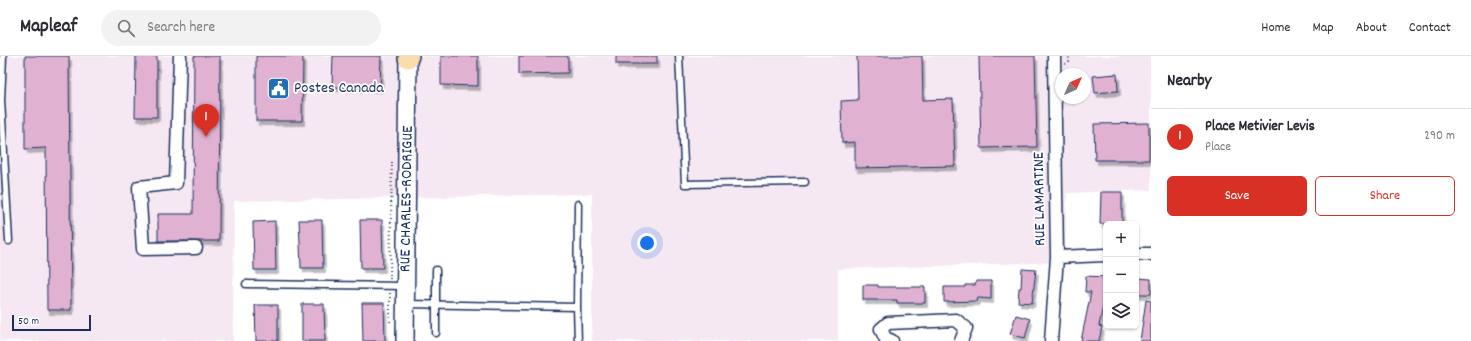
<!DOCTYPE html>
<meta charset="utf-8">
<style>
:root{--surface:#fff;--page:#f2f2f3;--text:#2b2b33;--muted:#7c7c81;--line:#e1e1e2;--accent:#d93025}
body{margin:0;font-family:Dekko,sans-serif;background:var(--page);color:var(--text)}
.controls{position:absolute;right:12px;bottom:12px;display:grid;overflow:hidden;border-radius:6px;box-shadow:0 1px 3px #0004}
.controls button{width:36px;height:36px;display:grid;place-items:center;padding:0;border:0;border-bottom:1px solid var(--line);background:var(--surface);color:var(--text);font:20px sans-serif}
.compass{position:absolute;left:1055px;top:12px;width:36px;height:36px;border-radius:50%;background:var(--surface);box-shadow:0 1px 3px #0004;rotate:45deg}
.scale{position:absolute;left:12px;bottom:10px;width:79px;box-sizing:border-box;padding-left:4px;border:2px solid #1b2f5e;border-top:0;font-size:11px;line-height:14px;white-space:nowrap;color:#1b2f5e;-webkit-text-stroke:3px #fff;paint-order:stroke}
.you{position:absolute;left:647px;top:187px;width:14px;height:14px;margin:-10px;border:3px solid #fff;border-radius:50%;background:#1a73e8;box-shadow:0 0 0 6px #1a73e833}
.badge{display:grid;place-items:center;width:26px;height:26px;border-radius:50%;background:var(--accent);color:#fff;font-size:13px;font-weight:700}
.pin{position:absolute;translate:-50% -33px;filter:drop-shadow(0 1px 2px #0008)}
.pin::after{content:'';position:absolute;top:21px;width:14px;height:12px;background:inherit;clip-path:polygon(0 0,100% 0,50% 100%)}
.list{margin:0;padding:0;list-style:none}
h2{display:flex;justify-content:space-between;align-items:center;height:52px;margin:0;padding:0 16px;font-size:17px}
h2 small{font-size:13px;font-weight:400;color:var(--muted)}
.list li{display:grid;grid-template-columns:26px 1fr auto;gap:12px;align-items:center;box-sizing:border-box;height:56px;padding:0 16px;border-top:1px solid var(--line)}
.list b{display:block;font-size:15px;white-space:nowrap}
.list p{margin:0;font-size:13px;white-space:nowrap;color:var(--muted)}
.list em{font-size:13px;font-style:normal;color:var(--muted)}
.actions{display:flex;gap:8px;padding:12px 16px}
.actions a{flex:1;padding:9px 0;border:1px solid var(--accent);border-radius:6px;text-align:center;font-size:14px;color:var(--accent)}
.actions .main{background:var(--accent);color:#fff}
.icon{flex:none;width:22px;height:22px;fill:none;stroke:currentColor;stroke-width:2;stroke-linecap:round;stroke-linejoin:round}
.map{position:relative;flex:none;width:1151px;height:285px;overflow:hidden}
header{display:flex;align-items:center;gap:24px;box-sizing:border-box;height:56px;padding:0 20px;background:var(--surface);border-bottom:1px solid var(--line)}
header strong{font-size:19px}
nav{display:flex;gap:22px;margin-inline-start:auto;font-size:14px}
.search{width:280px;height:36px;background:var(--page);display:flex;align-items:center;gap:10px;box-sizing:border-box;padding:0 14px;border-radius:22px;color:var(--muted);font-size:15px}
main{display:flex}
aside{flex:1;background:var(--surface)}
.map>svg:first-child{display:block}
.built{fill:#f6e8f2;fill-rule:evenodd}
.building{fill:#e1b1d2;stroke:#1b2f5e;filter:url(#shadow)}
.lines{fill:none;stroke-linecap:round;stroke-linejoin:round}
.lane-casing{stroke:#1b2f5e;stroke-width:9}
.street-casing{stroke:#1b2f5e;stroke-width:15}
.secondary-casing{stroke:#1b2f5e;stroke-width:20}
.primary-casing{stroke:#1b2f5e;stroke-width:22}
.path{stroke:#1b2f5e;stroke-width:2;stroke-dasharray:1 3;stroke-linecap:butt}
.lane{stroke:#fff;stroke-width:6}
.street{stroke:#fff;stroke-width:12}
.secondary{stroke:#fff;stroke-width:17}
.primary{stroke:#fddcac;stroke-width:19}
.labels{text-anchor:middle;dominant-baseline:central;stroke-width:3.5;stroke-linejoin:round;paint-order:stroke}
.poi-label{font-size:16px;fill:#1b2f5e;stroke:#fff;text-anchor:start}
.street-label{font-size:16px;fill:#1b2f5e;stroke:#fff}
</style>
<header>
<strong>Mapleaf</strong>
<div class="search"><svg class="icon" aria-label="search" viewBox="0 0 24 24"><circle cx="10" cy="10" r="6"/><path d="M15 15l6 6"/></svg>Search here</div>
<nav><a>Home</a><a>Map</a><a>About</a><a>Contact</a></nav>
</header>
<main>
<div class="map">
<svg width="1151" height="285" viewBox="0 0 1151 285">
<defs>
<filter id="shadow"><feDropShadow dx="2.5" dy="4.5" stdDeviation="0" flood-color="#0004"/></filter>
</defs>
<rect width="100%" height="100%" fill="#fff"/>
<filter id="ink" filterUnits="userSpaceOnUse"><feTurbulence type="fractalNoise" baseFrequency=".025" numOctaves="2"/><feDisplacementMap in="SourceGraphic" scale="8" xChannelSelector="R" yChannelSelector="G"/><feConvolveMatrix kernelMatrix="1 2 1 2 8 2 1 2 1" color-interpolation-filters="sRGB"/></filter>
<g filter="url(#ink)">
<path class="built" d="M0,0H1151V134L1067,137L1065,206L838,213V285H592V138L234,145L233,285H0ZM1061,18H1085V42H1061Z"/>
<path class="building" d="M25,0H69L71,254H47L46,92L25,93Z
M136,0H157V61H135Z
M194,0H220L219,185H158V158H193Z
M256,0H303L302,65H256Z
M333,0H381L380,32L332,31Z
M441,0H478V30L441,29Z
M519,0H568V17L519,18Z
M616,0H657V8H616Z
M857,0H922L923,44L953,43L955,110L855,112V86L842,87L841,45L858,44Z
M979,0H1035L1037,91L981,92Z
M1117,18L1118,35L1095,37L1093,20Z
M1149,67V104H1095L1094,68Z
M1101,136H1122V168H1100Z
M299,164H322L323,212H301Z
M360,164H382L383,212H361Z
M275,165L276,214H254L253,166Z
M1022,213L1036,214L1032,247L1018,246L1019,232H1021Z
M1086,220L1106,221V236L1099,270L1102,271L1099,285H1081L1091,236H1085Z
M1136,222L1151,223V238H1136Z
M976,225H991V243L978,242L977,245L944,246V231H965V229H975Z
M863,229H878V231H925V247H897V244H863Z
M1146,244L1151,245V285H1140Z
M362,247H384L385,285H363Z
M302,248H324L325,285H302Z
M255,249H278V285H256Z
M1016,259L1030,263L1025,282L1010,278Z"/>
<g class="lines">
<defs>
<path id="lane" d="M3,0L1,44L9,185
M679,0L685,128L805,126
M578,148L577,251L578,285
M436,214V277
M246,228L405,230
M407,248L577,251"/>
<path id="street" d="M180,0L176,127L139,131L143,193L196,192
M1136,198H1151
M1057,201L1106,199
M892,285L885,282L881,273L888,267L956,264L966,272L961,285
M1051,285L1057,201L1054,0"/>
<path id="secondary" d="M405,285L408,0"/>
<path id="primary" d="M408,2L409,0"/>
</defs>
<use href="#lane" class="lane-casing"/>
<use href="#street" class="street-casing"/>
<use href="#secondary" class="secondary-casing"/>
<use href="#primary" class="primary-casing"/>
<path class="path" d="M1065,8L1069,6V0
M390,223L392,105
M390,237V269"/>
<use href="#lane" class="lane"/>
<use href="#street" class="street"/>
<use href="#secondary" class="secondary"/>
<use href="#primary" class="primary"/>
</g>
</g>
<defs>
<symbol id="civic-square" viewBox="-11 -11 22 22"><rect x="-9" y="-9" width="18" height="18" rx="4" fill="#1f6fb2" stroke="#fff"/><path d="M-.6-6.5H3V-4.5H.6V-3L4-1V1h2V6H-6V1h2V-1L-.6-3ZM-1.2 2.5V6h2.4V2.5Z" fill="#fff"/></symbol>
</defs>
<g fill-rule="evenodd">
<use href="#civic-square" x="266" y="20" width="25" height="25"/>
</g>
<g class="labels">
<g class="poi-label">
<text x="294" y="32">Postes Canada</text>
</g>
<g class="street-label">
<text transform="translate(407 143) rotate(-89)">RUE CHARLES-RODRIGUE</text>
<text transform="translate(1040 143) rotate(-91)">RUE LAMARTINE</text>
</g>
</g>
</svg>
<div class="controls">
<button>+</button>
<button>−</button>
<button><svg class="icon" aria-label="layers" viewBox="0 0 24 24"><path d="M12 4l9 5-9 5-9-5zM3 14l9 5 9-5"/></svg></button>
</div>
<svg class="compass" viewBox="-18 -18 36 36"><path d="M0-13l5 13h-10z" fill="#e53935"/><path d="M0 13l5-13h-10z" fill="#7c7c81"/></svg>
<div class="scale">50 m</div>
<div class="you"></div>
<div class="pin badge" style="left:206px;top:81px">1</div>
</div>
<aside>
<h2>Nearby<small></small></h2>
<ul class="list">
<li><span class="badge">1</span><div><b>Place Metivier Levis</b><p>Place</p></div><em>290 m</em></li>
</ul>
<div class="actions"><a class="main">Save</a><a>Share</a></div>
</aside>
</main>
